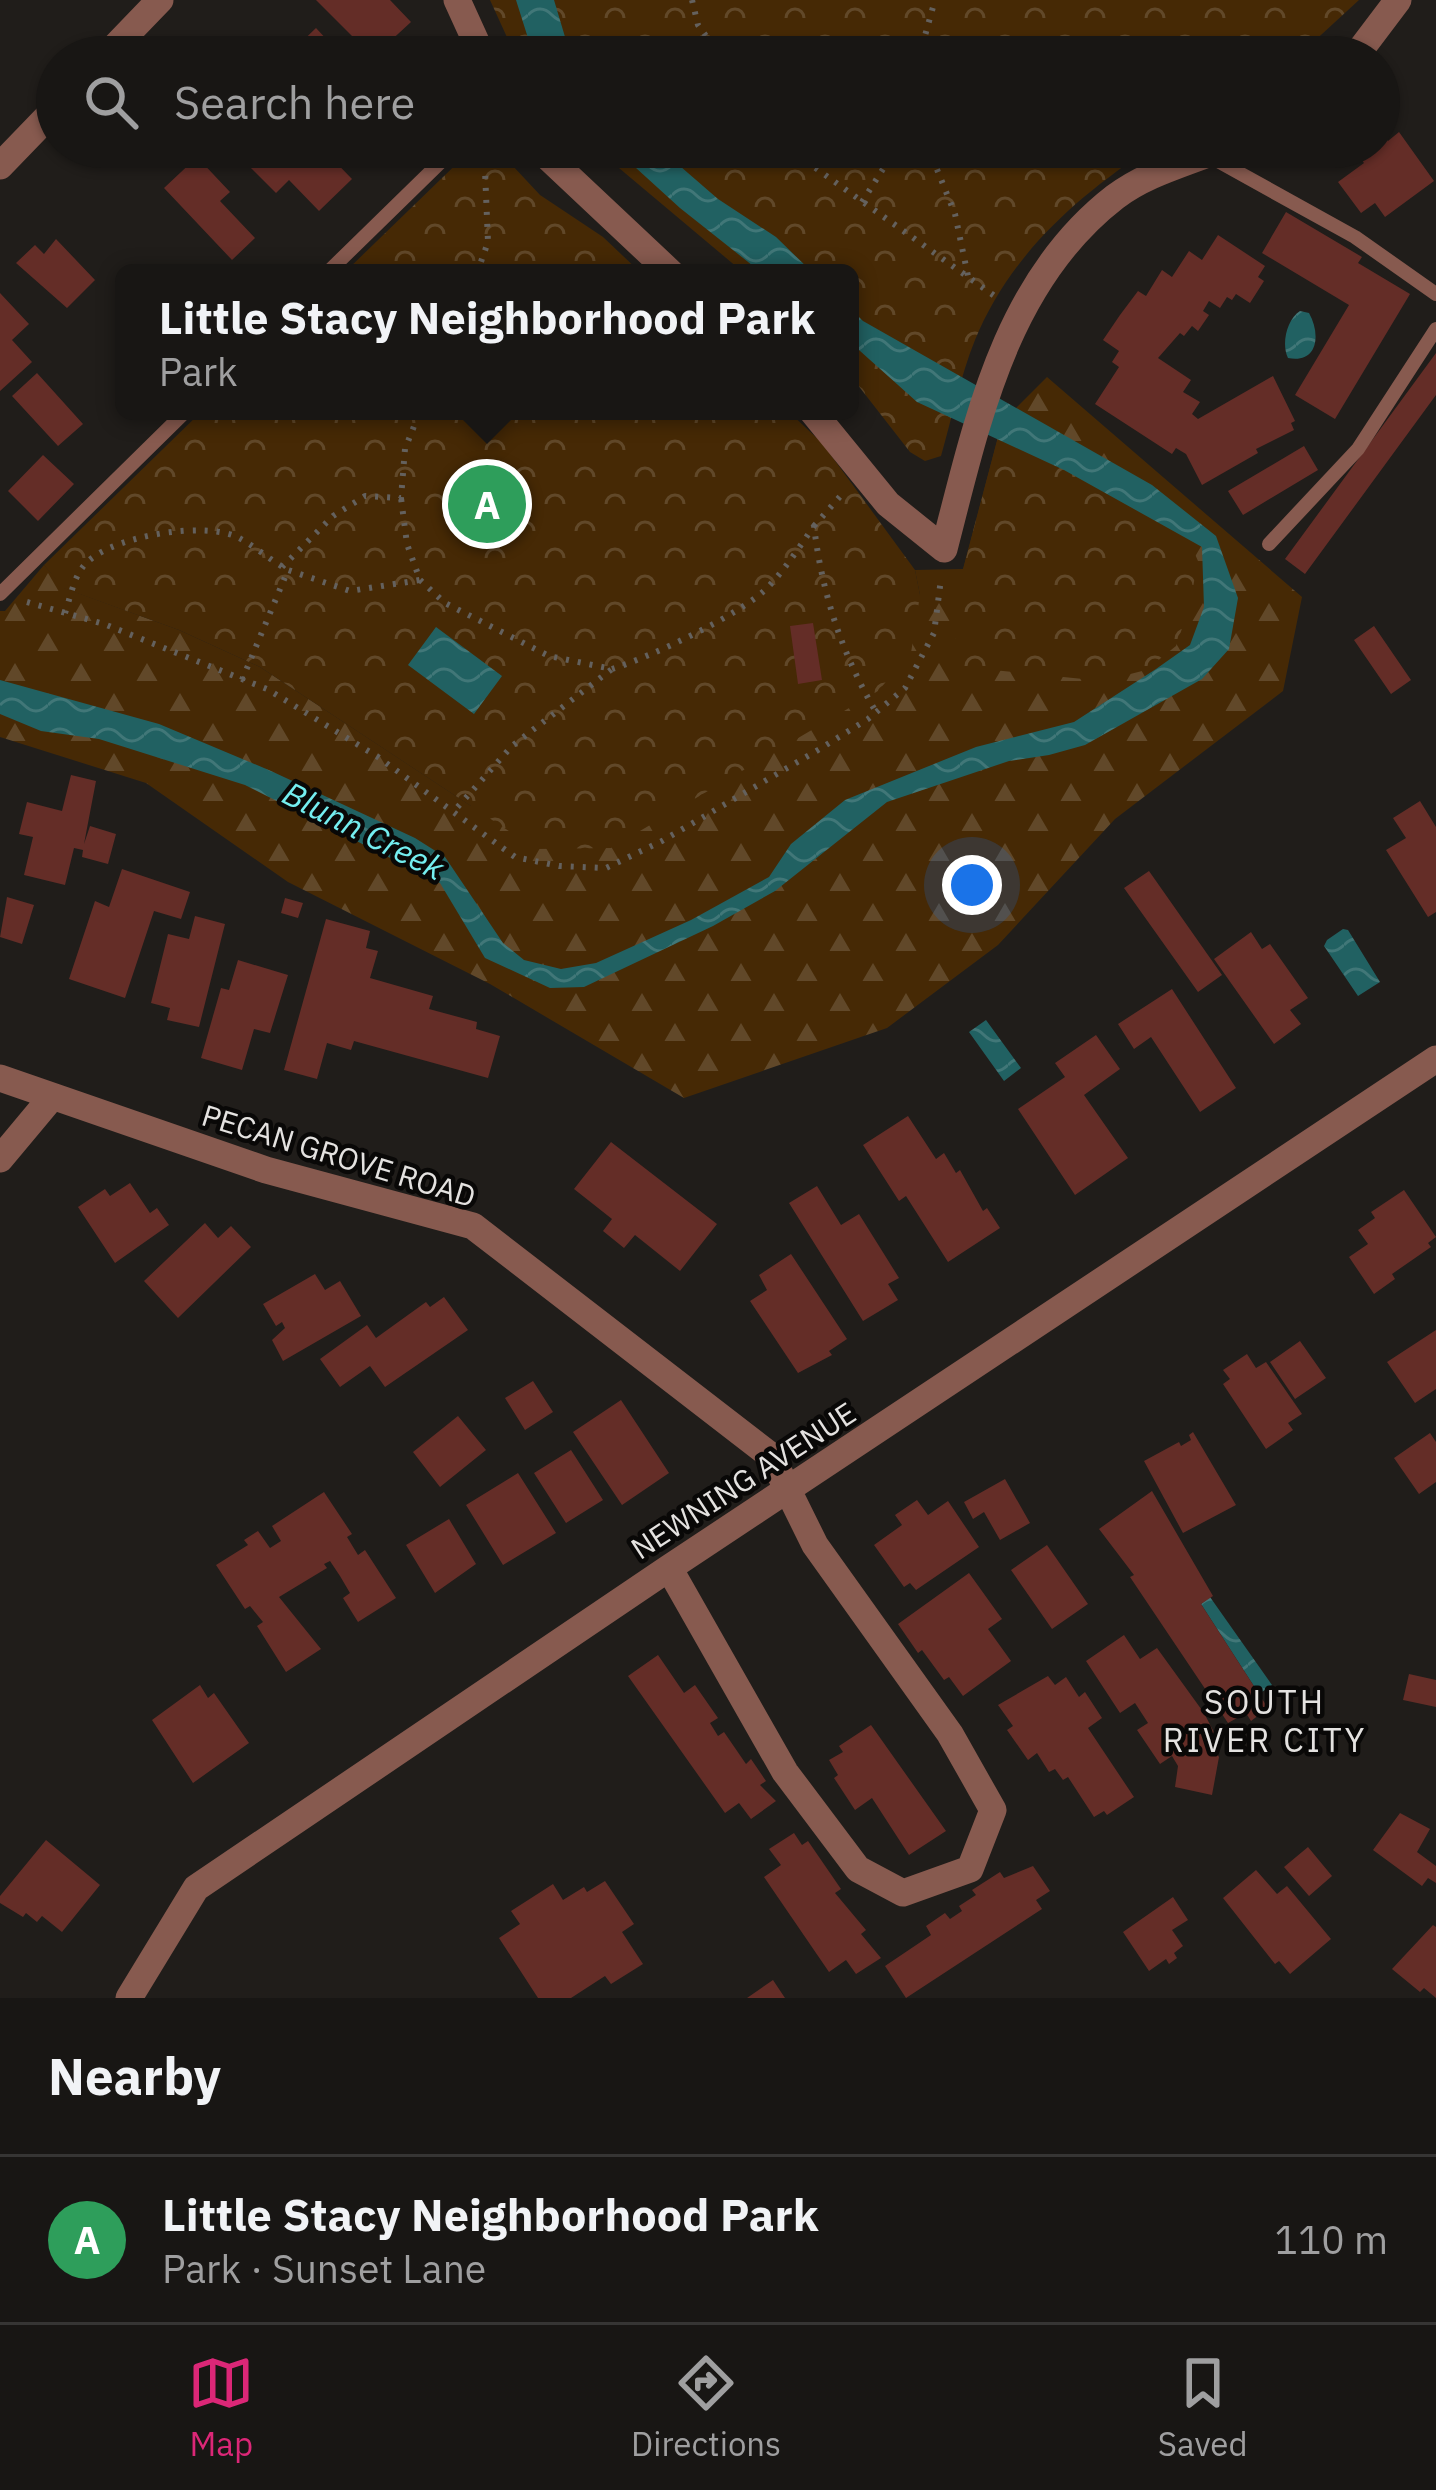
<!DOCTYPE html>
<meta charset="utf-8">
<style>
:root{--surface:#181614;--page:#211f1d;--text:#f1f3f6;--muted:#9f9fa0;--line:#363534;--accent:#db2777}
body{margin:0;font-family:"IBM Plex Sans",sans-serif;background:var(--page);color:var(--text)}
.you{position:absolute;left:972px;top:885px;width:42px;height:42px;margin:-30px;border:9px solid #fff;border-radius:50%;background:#1a73e8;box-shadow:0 0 0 18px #1a73e833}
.badge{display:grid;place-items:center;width:78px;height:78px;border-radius:50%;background:var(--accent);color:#fff;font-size:39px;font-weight:700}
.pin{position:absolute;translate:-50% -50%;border:6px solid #fff;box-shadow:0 3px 12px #0006}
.popup{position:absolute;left:115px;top:264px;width:744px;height:156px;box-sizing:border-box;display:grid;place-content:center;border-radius:18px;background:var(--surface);filter:drop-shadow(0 3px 9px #0005);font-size:39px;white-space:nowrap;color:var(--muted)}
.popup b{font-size:45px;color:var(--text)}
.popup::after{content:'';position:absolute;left:50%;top:100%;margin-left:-24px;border:24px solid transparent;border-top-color:var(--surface)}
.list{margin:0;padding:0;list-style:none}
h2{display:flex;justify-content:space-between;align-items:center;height:156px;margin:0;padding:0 48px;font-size:51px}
h2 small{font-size:39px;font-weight:400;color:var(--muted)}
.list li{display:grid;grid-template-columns:78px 1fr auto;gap:36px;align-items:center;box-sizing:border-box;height:168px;padding:0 48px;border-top:3px solid var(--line)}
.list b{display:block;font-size:45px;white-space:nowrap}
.list p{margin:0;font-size:39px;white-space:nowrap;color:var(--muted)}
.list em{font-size:39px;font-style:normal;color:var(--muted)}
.icon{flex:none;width:66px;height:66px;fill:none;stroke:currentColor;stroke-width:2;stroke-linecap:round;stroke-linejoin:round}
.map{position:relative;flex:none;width:1436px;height:1998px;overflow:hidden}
.search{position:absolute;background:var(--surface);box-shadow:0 3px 9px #0004;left:36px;right:36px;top:36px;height:132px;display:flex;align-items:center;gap:30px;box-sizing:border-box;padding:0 42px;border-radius:66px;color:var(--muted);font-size:45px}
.sheet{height:324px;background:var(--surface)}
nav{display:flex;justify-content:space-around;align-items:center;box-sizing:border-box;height:168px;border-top:3px solid var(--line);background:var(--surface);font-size:33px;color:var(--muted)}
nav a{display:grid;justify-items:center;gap:6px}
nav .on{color:var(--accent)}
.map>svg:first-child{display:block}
.forest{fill:url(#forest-firs)}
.park{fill:url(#park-crowns)}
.water{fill:url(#water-waves)}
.building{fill:#642d27}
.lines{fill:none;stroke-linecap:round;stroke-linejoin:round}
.path{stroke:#64615e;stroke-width:6;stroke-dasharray:3 9;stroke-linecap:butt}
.lane{stroke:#875a4f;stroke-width:14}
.street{stroke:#875a4f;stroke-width:27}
.labels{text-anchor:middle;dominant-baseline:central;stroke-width:9;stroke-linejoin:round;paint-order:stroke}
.street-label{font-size:30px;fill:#e4e2e0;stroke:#090807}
.water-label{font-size:33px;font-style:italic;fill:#74eef0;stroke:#090807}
.neighbourhood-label{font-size:33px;letter-spacing:3px;fill:#e4e2e0;stroke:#090807}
</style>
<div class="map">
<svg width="1436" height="1998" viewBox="0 0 1436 1998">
<defs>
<pattern id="forest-firs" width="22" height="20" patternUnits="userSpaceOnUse" patternTransform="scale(3)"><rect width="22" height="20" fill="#462905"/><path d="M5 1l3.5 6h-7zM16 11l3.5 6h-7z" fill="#614829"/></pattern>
<pattern id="park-crowns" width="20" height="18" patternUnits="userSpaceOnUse" patternTransform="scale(3)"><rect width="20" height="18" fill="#462905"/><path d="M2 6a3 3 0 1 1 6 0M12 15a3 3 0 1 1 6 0" fill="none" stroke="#614829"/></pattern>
<pattern id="water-waves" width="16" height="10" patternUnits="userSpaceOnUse" patternTransform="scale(3)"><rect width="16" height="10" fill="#216162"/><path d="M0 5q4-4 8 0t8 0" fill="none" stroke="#417778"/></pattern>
</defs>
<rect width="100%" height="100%" fill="#201d1a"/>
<path class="forest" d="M1047,377L1302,597L1283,691L1115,819L998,945L887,1028L684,1098L490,984L288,882L146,783L0,737V611H5L44,565L64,588L179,630L260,667L471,806L920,595L915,570L963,569L1002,422Z"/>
<path class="park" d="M490,0H1359L1297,57H516Z
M474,147H495L540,195L603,237L641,273H344Z
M594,147H1152C1076,197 1010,255 975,340C960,377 952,418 941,456L925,461L910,452L850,375V273H744Z
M202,411H788L822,443L915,570L920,595L911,653L878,691L611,848L536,849L260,667L179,630L63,588L44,565Z
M1002,422L1158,516L1190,543L1198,561L1189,608L1176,646L1146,670L1103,681L953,666L963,570Z"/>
<path class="water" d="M516,0H554L571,57H534Z
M613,147H658L718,199L776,237L813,273H762L680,208Z
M850,308L863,321L1152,485L1216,536L1238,598L1229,649L1202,679L1085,745L1049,755L1009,761L887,802L775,891L713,926L584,987L550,988L485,958L440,883L245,785L99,739L41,731L0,714V680L159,724L271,771L415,838L445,857L503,943L524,960L561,969L596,963L691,920L769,877L791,844L845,800L976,747L1074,722L1156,669L1190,645L1204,607L1202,547L1064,470L917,402L850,342Z
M1300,311L1309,313C1321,334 1318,364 1288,358C1281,344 1287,319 1300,311Z
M436,627L502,676L474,714L408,665Z
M1343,929L1348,930L1380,982L1358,996L1324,946L1327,940Z
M986,1020L1021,1068L1004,1081L969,1032Z
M1210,1597L1272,1685L1259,1694L1201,1604Z"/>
<path class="building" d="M316,0H390L411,22L373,57Z
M316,28L343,57H286Z
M1399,132L1434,181L1385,217L1375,203L1361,213L1338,182L1364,163L1356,152L1364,147H1379V136L1383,133L1388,141Z
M261,147H321L352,179L319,211L289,180L276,193L245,162Z
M197,157L230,192L220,201L255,238L232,260L164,188Z
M1286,212L1362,257L1358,263L1410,294L1335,419L1295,395L1349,305L1262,253Z
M1218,235L1265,266L1258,277L1264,281L1250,303L1236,294L1232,300L1227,297L1220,308L1209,301L1203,311L1209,315L1198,331L1192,326L1184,336L1180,333L1158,358L1191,380L1183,392L1200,402L1192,414L1198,419L1273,376L1295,421L1291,423L1294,430L1256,449L1258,453L1202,485L1186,454L1176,448L1172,454L1095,404L1119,367L1112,362L1119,351L1103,340L1120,315L1138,291L1146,296L1162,270L1172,277L1189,251L1202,260Z
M56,239L95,280L67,308L16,263L35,245L44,254Z
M0,293L29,324L12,340L32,362L0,391Z
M1436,353V395L1305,574L1285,559Z
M37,373L83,424L58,446L12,396Z
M1304,446L1318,470L1243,515L1228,491Z
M43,455L74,484L38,521L8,491Z
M813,623L822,680L798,684L790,626Z
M1374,626L1411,680L1391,694L1354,640Z
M71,775L96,781L84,844L90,826L116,834L108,864L82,857L83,850L74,848L65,885L24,875L33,837L19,834L27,802L62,811Z
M1420,801L1436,827V912L1428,917L1386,850L1406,838L1393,818Z
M122,869L190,892L181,919L154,911L125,998L69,979L95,901L109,907Z
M1149,871L1222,975L1198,992L1124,888Z
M7,897L34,905L22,944L0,937Z
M285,898L303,903L298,918L281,913Z
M195,916L225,924L199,1027L167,1020L170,1008L151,1003L168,934L189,939Z
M326,919L370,931L366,948L378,951L370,978L433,996L429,1009L477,1022L476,1029L500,1036L488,1078L354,1041L351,1050L327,1043L317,1079L284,1070Z
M1251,932L1262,949L1270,944L1308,998L1290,1010L1301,1024L1274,1044L1214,959Z
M238,960L288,975L270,1033L254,1029L242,1070L201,1058L221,988L229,990Z
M1172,989L1236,1088L1200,1112L1151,1037L1134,1049L1118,1024Z
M1096,1035L1120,1069L1084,1095L1128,1158L1075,1195L1018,1109L1065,1077L1055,1063Z
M908,1116L936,1159L944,1153L956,1173L960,1170L983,1211L987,1208L1000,1228L948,1262L906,1196L899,1201L863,1145Z
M611,1142L717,1224L680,1271L635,1235L624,1248L603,1231L612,1219L574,1189Z
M130,1183L150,1213L157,1208L169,1225L115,1263L78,1207L105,1189L110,1196Z
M817,1186L841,1225L859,1214L899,1278L888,1284L898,1300L863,1321L789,1203Z
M1404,1190L1436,1237L1428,1243L1431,1247L1392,1274L1395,1279L1374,1294L1349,1257L1368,1244L1358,1230L1375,1218L1371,1212Z
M205,1223L218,1238L231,1226L251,1247L178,1318L144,1281Z
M791,1254L847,1339L829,1351L832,1355L798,1373L750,1301L767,1290L759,1275Z
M315,1274L325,1290L340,1281L361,1316L283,1361L272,1340L285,1328L282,1322L276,1326L263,1304Z
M444,1297L468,1330L385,1387L370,1366L340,1387L320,1359L367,1325L376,1338L426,1302L430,1307Z
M1436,1330V1389L1415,1403L1387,1362Z
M1300,1341L1326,1378L1295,1399L1270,1362Z
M1247,1354L1256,1368L1266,1362L1302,1414L1288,1423L1293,1430L1266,1449L1223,1384L1230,1379L1223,1370Z
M533,1381L553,1412L525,1430L505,1398Z
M621,1400L669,1473L622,1505L573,1432Z
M458,1416L486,1450L440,1487L413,1452Z
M1193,1432L1236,1505L1183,1533L1144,1461L1179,1442L1181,1446L1191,1440L1189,1435Z
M1430,1433L1436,1442V1482L1419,1494L1394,1458Z
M571,1450L603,1500L566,1523L534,1473Z
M518,1473L556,1533L503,1565L466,1505Z
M1005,1479L1030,1523L1000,1540L984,1512L973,1519L964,1502Z
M1152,1491L1213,1596L1201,1604L1268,1708L1251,1721L1246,1713L1228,1723L1130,1577L1134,1575L1099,1529Z
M324,1492L352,1534L347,1537L358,1555L365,1550L396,1598L358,1622L343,1598L350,1593L340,1576L330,1561L324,1564L327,1568L279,1597L321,1649L286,1672L257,1626L263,1622L250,1606L245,1609L216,1565L248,1545L244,1540L258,1531L270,1548L281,1541L272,1526Z
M917,1500L928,1515L948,1501L979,1547L916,1590L910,1583L904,1587L874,1545L902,1525L895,1515Z
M449,1519L476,1564L435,1593L406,1545Z
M1047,1545L1088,1604L1052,1629L1011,1570Z
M969,1573L1002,1619L988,1629L1011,1661L963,1696L949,1677L944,1680L922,1650L918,1653L898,1624Z
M1124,1635L1140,1659L1157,1648L1204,1713L1218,1740L1211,1745L1219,1757L1212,1795L1175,1787L1178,1766L1172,1756L1160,1764L1137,1730L1148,1723L1135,1703L1120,1713L1086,1661Z
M658,1655L684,1693L695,1685L718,1718L710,1723L718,1736L724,1732L746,1764L751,1759L766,1781L760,1785L776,1801L751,1819L739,1803L725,1813L628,1676Z
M1409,1674L1436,1680V1707L1403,1700Z
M1048,1676L1055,1685L1066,1677L1079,1697L1085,1692L1102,1718L1088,1728L1134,1797L1107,1815L1104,1811L1094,1817L1068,1777L1063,1780L1055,1769L1049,1772L1037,1753L1028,1760L1007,1730L1013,1726L998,1705Z
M200,1685L208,1698L214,1693L249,1743L193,1783L152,1720Z
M871,1725L946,1831L909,1855L872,1798L855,1810L834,1778L838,1775L829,1760L843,1752L839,1746Z
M1400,1813L1430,1829L1417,1852L1436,1866V1883L1428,1878L1422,1886L1373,1850Z
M794,1833L802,1845L808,1841L841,1889L835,1893L866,1930L861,1934L881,1958L856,1974L846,1960L829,1972L764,1877L781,1865L769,1849Z
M46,1840L100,1885L62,1932L42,1916L37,1922L26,1913L23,1917L0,1903V1896Z
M1308,1847L1332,1876L1309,1896L1284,1867Z
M1033,1866L1050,1891L1036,1900L1042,1909L906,1998L885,1966L931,1935L926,1926L945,1913L950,1919L962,1911L959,1906L976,1895L972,1890L1000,1872L1004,1878Z
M1256,1870L1277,1894L1287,1886L1331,1939L1290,1974L1279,1961L1275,1964L1223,1898Z
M605,1881L634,1924L622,1932L643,1964L611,1984L605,1976L571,1998H538L499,1938L520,1924L511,1911L553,1884L563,1900L584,1887L587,1892Z
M1173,1897L1188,1920L1172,1930L1183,1946L1174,1953L1177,1958L1169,1964L1166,1959L1149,1971L1123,1932Z
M1433,1925L1436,1927V1998L1424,1988L1420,1992L1392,1969Z
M773,1980L785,1998H747Z"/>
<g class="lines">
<path class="path" d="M692,0L698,25L721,57
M919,57L935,0
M786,147L996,297
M928,147L955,214L968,276
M862,202L897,147
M477,273L488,242L484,147
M814,526L843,493
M282,567L333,516L365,496L401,498L405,449L420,411
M420,580L445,603L549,656L612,669L512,746L455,810
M27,602L104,624L267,689L378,757L515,857L559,866L606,868L662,841L818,750L868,719L905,688L934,633L941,579
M65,613C70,599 73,580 82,568C104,536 209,519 241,539C257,548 270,560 288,570
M612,669C650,657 743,614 769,586C786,568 800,546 814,526C822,594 842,654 876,712
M242,680L288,570L350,591L420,580L407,544L401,498"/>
<path class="lane" d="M1207,155L1355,237L1436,294
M327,273L456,147
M1269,544L1358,449L1436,329
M0,594L186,411"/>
<path class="street" d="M457,0L483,57
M105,57L160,0
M1355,57L1398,0
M537,147L671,273
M0,166L57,107
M812,411L888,504L944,549C977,422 1005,282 1115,197C1148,172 1188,163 1225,147
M0,1078L266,1170L473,1226L771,1456L815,1545L950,1734L993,1810L970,1869L903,1893L858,1869L785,1772L669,1568
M0,1159L51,1098
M129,1998L196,1888L669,1568L1436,1059"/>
</g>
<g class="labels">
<g class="street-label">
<text transform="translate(339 1155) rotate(17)">PECAN GROVE ROAD</text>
<text transform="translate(743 1480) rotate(-33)">NEWNING AVENUE</text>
</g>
<g class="water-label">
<text transform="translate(364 830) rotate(27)">Blunn Creek</text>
</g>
<g class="neighbourhood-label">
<text x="1265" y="1701">SOUTH<tspan x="1265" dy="38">RIVER CITY</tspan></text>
</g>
</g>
</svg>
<div class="you"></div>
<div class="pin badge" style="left:487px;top:504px;background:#2e9e5b">A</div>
<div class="popup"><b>Little Stacy Neighborhood Park</b>Park</div>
<div class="search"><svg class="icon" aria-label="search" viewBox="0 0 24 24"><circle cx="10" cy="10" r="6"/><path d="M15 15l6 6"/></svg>Search here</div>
</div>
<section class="sheet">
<h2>Nearby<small></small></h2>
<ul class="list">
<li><span class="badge" style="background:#2e9e5b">A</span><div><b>Little Stacy Neighborhood Park</b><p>Park · Sunset Lane</p></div><em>110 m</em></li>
</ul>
</section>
<nav>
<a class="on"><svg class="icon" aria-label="map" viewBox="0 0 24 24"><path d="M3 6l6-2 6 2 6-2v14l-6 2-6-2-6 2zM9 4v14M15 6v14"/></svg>Map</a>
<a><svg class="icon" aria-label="directions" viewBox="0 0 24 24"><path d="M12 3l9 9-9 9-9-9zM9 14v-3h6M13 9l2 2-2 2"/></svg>Directions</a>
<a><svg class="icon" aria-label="saved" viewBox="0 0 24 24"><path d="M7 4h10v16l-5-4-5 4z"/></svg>Saved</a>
</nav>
